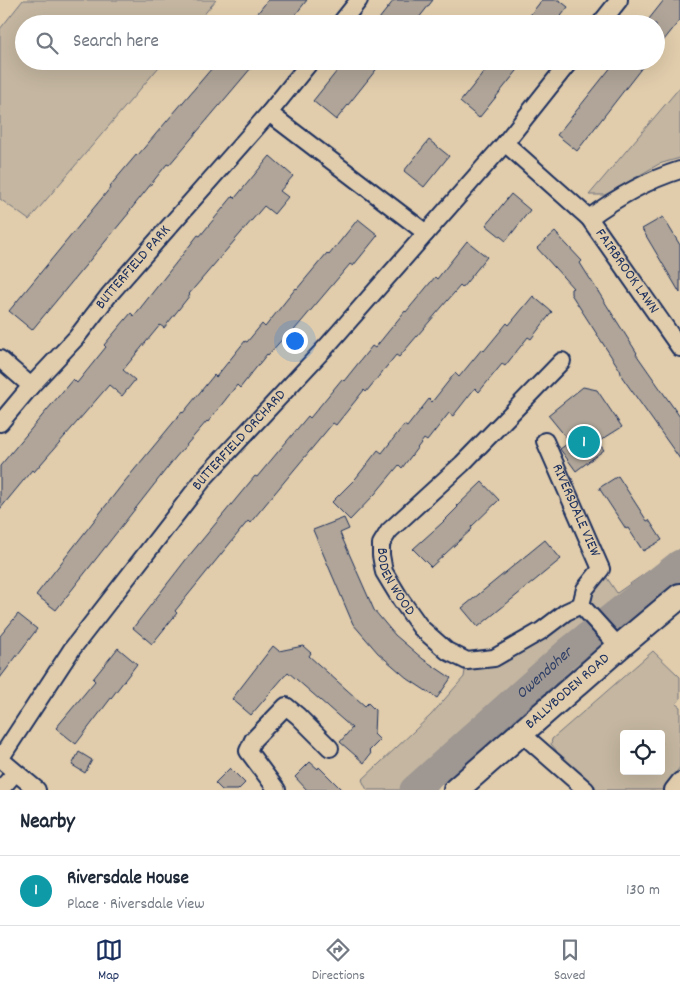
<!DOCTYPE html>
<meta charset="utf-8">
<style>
:root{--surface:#fff;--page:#f6f6f7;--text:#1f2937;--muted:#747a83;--line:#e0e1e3;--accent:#1b2f5e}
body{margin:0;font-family:Dekko,sans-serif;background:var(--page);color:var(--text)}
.controls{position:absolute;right:15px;bottom:15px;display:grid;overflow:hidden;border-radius:5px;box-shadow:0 5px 20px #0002}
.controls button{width:45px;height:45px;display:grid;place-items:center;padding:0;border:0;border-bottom:1px solid var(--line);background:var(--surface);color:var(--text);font:25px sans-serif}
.you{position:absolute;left:294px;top:340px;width:18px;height:18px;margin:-12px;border:4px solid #fff;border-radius:50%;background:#1a73e8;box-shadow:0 0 0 8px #1a73e833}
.badge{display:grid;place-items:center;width:32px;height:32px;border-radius:50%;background:var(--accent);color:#fff;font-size:16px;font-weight:700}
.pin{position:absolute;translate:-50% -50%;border:2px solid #fff;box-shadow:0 1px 5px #0006}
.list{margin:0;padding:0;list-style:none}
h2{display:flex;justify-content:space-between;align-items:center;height:65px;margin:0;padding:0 20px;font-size:21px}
h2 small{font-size:16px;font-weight:400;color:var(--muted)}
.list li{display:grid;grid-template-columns:32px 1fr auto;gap:15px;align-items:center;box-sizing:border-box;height:70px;padding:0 20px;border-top:1px solid var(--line)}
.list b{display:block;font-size:19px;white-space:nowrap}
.list p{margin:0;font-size:16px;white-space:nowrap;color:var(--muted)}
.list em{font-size:16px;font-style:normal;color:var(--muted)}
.icon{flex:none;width:28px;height:28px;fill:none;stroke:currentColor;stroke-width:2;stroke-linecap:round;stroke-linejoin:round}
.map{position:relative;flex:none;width:680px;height:790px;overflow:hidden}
.search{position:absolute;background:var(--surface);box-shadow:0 5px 20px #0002;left:15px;right:15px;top:15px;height:55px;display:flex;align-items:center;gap:12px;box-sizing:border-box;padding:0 18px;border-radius:28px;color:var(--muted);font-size:19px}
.sheet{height:135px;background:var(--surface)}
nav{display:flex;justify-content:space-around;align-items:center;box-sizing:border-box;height:70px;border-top:1px solid var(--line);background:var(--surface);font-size:14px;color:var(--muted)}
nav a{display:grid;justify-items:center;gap:2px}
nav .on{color:var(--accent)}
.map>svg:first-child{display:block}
.green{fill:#c4b6a0;stroke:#70727f;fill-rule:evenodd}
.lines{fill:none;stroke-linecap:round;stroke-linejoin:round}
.river{stroke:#9e9792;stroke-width:29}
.building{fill:#b0a598;stroke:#1b2f5e}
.street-casing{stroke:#1b2f5e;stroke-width:20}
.secondary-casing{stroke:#1b2f5e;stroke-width:28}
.street{stroke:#e1cdac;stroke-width:16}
.secondary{stroke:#e1cdac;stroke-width:24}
.labels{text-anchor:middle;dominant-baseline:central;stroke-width:4.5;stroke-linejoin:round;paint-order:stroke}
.street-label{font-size:15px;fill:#1b2f5e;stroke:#e1cdac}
.water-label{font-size:16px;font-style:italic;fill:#2f3f66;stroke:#e1cdac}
</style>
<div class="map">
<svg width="680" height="790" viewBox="0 0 680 790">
<rect width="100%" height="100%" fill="#e1cdac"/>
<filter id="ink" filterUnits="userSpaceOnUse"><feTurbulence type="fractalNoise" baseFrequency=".02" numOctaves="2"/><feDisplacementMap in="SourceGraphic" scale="10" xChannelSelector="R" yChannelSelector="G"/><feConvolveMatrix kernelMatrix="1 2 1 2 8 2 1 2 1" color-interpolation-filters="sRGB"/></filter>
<g filter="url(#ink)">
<path class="green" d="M23,0H216L196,24H24V61H164L29,220L0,199V29Z
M680,87V158L659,164L605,195H589Z
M680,549V581L604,641L434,790H367L362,780L431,715L464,677L466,664L566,613L601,569L617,593Z
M653,651L680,677V699L676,704L680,707V767L664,790H596L558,758L556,750L551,744L552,739ZM624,734H661V771H624Z"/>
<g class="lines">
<path class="river" id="s1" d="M414,790L568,652L680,564"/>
</g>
<path class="building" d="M268,0H307L288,24H249Z
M394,0H433L414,24H375Z
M542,0H559L568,7L555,24H523Z
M664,0H680V20L656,50V24H645Z
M218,61H257L169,165L167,164L128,213H129L32,330L9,311L111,187L110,186L137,154L138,155Z
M345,61H383L336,120L313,101Z
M493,61H525L479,118L460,102Z
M616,61H647L577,151L557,135Z
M429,140L449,156L424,187L404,171Z
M270,156L293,176L280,191L288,197L274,214L264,206L189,294L190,295L164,328L160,325L123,370L135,380L122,396L109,385L34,472L32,470L0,509V466L73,379L77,383L106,347L104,345L131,313L134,316L198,235L200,236L233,196L235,198Z
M511,194L530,210L506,241L486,225Z
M663,217L680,245V293L642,229Z
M358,219L378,235L353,266L350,264L290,335L288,333L268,355L267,354L240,388L237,385L208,422L207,421L175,458L56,610L36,595L125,481L182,412L183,413L214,375L216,377L245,341L247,342L262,324L265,327L296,288L297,289L327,253L329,255Z
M555,232L582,261L580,263L637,353L636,354L680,417V459L622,377L620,370L571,294V289L573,288L537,248Z
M467,241L487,257L462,288L460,286L399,357L396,355L366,392L364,390L336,425L333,423L250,523L248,521L175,611L177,613L152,644L133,628L188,557L255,476L257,477L308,416L310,418L342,379L344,381L372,346L375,348L405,311L406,312L435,277L437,279Z
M533,296L552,312L531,339L528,337L505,366L502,364L479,392L475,388L453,416L449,413L427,441L424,439L402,468L399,465L375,494L350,520L332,502L356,478L378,450L382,453L404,425L407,427L429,399L432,402L455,373L459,377L482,349L484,351L507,323L509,325Z
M583,387L597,390L622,427L598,442L604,450L576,471L560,449L570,442L548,415Z
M618,476L647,521L649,520L662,540L643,551L628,528L626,529L599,488Z
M482,482L499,500L471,527L472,529L431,567L413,549L442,523L458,507L457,506Z
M344,518L349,529L340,533L374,610L395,635L423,659L451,678L437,698L408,679L378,653L353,624L313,530Z
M545,540L561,559L478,627L462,608Z
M18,614L37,629L0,678V636Z
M273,646L279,651L303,646L311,653L309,656L365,706L368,703L375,710L374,734L380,740L369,751L371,753L364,763L340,742L352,728L288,672L251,715L232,699Z
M118,648L137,664L76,744L56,728L95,681L93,679Z
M79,752L92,760L85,773L72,765Z
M310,762L318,769L319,767L342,790H307L295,777Z
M230,768L245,783L238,790H222L215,783Z"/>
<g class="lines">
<defs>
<g id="street">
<path d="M340,24L359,0"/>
<path d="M600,24L619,0"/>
<path d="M269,113L426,233"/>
<path id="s2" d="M505,143L589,218L680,348"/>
<path d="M589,218C616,198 648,180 680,170"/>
<path d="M0,359L31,386"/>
<path id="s3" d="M562,361L462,464L389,531L381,544V555L384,572L401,600L421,628L447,651L467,661L494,658L541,631L566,612L581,605L619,647"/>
<path id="s4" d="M0,423L31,386L76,338L109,295L269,113L311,61"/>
<path id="s5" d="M545,441L601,569L585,589L581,605"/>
<path d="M521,733L586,790"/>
<path id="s6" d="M0,759L72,649L206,476L327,346L505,143L570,61"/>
<path d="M0,759L37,790"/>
<path d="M0,790L15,773"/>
<path d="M277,790L248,751L253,740L286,706L298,716L330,748"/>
<path d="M673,790L680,781"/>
</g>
<g id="secondary">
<path id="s7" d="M456,790L619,647L680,596"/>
</g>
</defs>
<use href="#street" class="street-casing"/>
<use href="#secondary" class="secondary-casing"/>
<use href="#street" class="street"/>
<use href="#secondary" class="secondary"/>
</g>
</g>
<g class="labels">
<g class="street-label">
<text stroke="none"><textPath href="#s4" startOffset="205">BUTTERFIELD PARK</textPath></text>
<text stroke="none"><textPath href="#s2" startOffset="178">FAIRBROOK LAWN</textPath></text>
<text stroke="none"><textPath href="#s6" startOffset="399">BUTTERFIELD ORCHARD</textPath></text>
<text stroke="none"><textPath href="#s5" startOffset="76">RIVERSDALE VIEW</textPath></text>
<text stroke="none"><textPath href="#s3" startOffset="299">BODEN WOOD</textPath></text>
<text stroke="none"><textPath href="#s7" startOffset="149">BALLYBODEN ROAD</textPath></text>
</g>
<g class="water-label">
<text stroke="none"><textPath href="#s1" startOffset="175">Owendoher</textPath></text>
</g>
</g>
</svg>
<div class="controls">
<button><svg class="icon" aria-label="locate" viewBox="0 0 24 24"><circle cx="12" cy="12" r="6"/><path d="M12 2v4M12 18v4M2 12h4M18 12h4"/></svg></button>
</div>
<div class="you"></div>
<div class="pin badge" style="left:584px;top:442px;background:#0f9aa8">1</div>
<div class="search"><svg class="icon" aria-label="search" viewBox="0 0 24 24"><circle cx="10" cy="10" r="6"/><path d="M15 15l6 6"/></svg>Search here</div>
</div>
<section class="sheet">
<h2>Nearby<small></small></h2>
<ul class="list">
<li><span class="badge" style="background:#0f9aa8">1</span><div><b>Riversdale House</b><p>Place · Riversdale View</p></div><em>130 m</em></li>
</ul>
</section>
<nav>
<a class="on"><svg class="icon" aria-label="map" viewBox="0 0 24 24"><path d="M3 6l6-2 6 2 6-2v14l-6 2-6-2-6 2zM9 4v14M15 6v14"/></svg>Map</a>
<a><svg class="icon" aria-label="directions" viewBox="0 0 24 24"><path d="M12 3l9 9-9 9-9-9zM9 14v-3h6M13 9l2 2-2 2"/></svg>Directions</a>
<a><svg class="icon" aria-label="saved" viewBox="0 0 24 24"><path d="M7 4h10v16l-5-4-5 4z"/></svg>Saved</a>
</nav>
